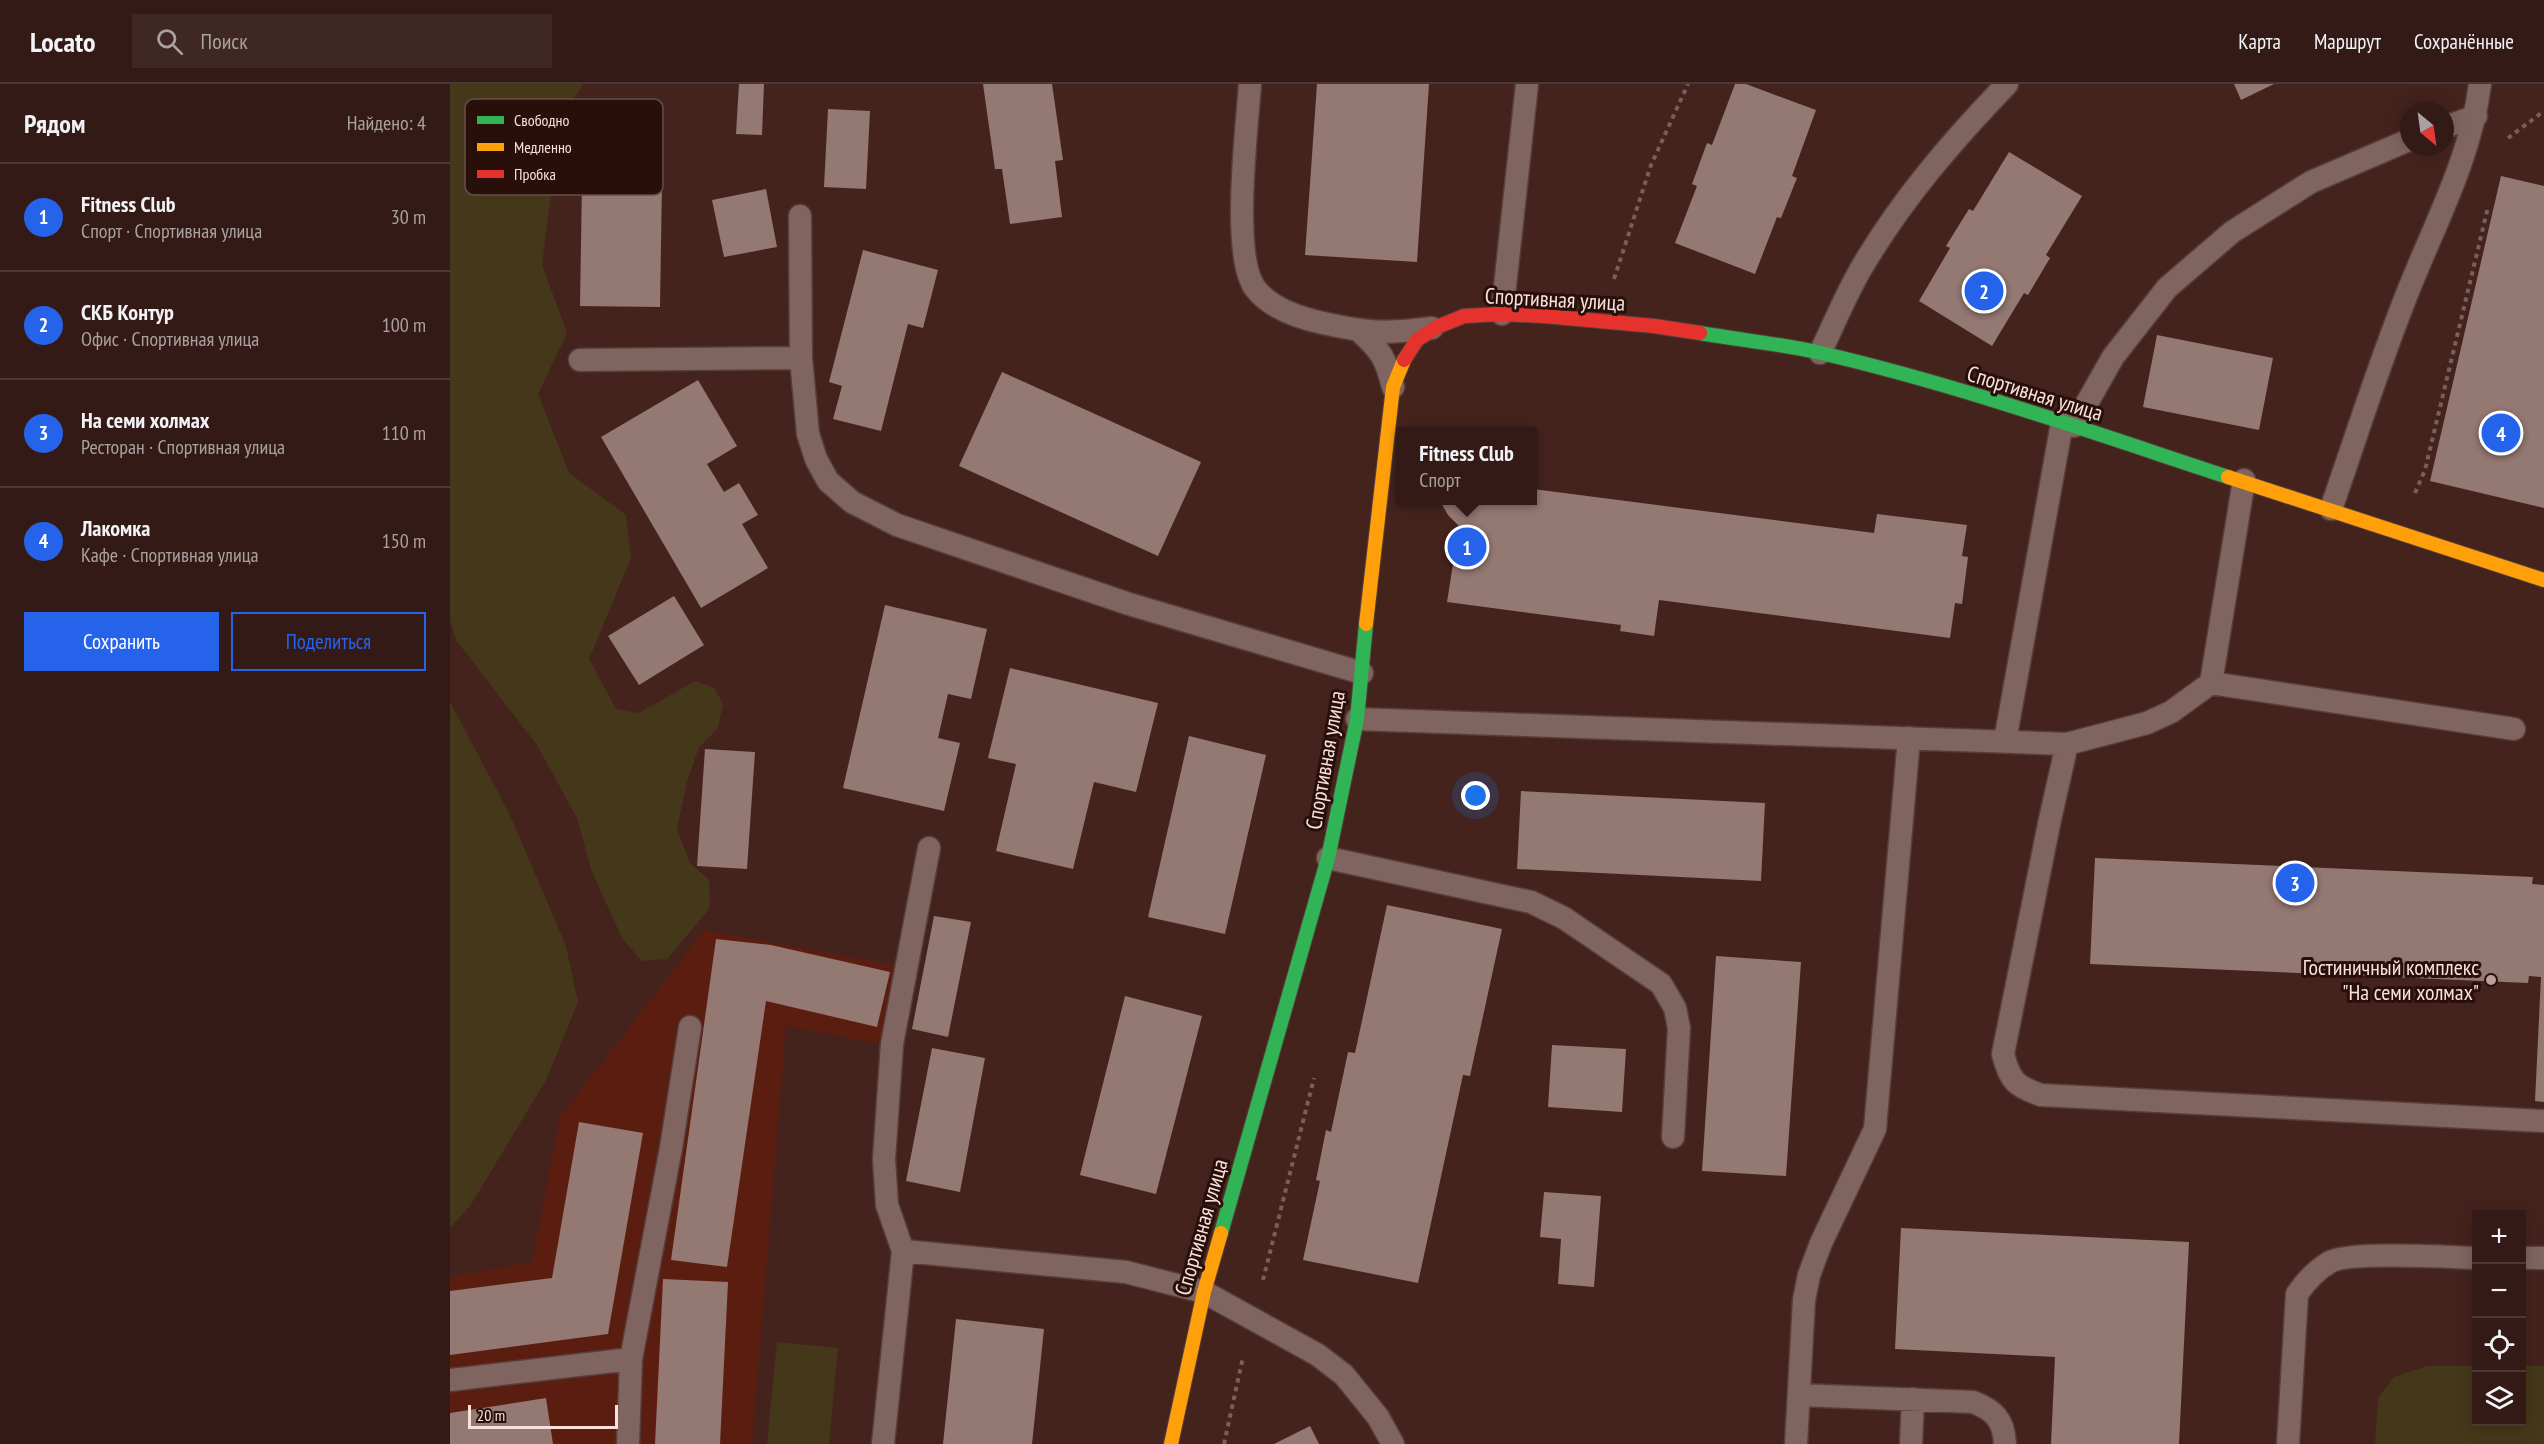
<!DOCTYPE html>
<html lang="ru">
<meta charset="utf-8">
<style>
:root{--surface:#341a16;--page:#3f2723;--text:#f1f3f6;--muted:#a9a1a1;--line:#4e3835;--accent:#2563eb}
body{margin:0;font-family:"PT Sans Narrow",sans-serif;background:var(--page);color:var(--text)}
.controls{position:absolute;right:18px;bottom:18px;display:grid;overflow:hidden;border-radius:0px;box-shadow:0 3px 15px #0003}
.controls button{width:54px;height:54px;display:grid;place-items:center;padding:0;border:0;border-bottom:2px solid var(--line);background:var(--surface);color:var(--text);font:30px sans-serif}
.compass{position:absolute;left:1950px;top:18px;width:54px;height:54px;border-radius:50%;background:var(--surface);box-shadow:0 3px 15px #0003;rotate:151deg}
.scale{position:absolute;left:18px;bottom:15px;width:150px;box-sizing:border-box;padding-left:6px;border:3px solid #fae1dc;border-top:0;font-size:16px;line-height:21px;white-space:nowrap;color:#fae1dc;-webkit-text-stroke:4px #290f09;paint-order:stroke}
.you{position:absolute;left:1026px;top:712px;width:21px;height:21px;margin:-15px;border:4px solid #fff;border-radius:50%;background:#1a73e8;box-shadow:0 0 0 9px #1a73e833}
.badge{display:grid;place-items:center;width:39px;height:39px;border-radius:50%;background:var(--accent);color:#fff;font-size:20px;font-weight:700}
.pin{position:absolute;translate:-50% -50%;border:3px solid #fff;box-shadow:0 2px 6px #0006}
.popup{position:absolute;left:946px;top:343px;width:141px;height:78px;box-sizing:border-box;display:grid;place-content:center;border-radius:0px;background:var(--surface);filter:drop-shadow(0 2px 4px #0005);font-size:20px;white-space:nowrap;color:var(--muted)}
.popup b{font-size:22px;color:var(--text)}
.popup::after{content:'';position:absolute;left:50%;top:100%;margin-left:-12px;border:12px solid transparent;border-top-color:var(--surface)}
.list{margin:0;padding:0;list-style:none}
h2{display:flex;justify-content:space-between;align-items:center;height:78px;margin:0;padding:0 24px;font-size:26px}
h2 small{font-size:20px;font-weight:400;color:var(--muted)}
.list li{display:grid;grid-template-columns:39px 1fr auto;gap:18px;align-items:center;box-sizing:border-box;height:108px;padding:0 24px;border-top:2px solid var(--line)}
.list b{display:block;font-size:22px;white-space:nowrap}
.list p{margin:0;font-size:20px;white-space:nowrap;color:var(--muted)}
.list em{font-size:20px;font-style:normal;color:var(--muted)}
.actions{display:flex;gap:12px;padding:18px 24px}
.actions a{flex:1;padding:14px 0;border:2px solid var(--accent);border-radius:0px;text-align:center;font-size:21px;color:var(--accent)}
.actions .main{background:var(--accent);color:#fff}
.icon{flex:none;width:33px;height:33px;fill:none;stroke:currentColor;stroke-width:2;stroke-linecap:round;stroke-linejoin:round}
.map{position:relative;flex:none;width:2094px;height:1360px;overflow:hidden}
header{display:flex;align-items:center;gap:36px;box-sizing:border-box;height:84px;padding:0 30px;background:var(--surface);border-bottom:2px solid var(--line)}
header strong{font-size:28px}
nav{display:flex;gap:33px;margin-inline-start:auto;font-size:21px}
.search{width:420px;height:54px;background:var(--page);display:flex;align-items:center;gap:15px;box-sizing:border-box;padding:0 21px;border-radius:0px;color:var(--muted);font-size:22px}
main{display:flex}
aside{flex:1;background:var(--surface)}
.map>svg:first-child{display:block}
.built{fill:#5c1d11}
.green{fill:#45381a}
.building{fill:#947872}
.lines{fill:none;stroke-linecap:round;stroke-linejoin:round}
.lane-casing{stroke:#563e3a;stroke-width:25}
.fast-casing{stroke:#563e3a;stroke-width:16}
.slow-casing{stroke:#563e3a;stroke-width:16}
.jam-casing{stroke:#563e3a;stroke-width:16}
.path{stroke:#785f5a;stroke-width:4;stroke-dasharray:4.5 4.5;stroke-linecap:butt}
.lane{stroke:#80645f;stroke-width:22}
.fast{stroke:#30b455;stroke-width:14}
.slow{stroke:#ff9f0a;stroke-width:14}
.jam{stroke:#e5322d;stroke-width:14}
.poi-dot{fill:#bb9e99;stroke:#290f09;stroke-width:2}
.labels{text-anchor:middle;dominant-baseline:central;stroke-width:6;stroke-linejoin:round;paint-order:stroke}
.street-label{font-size:22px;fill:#fae1dc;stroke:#290f09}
.poi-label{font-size:22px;fill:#fae1dc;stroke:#290f09;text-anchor:end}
.key{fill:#290f09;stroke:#684e48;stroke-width:1.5}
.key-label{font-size:16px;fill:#fae1dc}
</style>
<header>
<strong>Locato</strong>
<div class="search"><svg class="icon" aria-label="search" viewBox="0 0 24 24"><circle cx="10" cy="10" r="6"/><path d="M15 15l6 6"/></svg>Поиск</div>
<nav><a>Карта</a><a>Маршрут</a><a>Сохранённые</a></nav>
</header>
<main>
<aside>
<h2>Рядом<small>Найдено: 4</small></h2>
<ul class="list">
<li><span class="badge">1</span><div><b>Fitness Club</b><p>Спорт · Спортивная улица</p></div><em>30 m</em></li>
<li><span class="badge">2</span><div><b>СКБ Контур</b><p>Офис · Спортивная улица</p></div><em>100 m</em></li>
<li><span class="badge">3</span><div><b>На семи холмах</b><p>Ресторан · Спортивная улица</p></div><em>110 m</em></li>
<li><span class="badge">4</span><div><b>Лакомка</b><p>Кафе · Спортивная улица</p></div><em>150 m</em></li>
</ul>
<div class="actions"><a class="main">Сохранить</a><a>Поделиться</a></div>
</aside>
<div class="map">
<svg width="2094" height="1360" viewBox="0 0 2094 1360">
<rect width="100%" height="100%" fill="#45231d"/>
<path class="built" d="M254,846L448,882L432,960L336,942L302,1360H0V1193L82,1178L110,1033Z"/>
<path class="green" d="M0,0H133L110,37L92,181L117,249L88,310L119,389L176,431L181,474L139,575L166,625L189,629L245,597L264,604L273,620L268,644L249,663L237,698L227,744L239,778L259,796L260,824L217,875L192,877L172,854L142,788L127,734L87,661L6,556L0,535Z
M0,618L59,729L116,862L128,918L96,996L20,1122L0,1144Z
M327,1258L388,1264L379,1360H317Z
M1977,1282H2026V1338H2072V1282H2094V1360H1925L1928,1314L1944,1293Z"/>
<path class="building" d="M289,0H314L312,51L286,50Z
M533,0H602L613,76L605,77L612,133L560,140L552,85H545Z
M867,0H979L967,178L855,171Z
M1285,0H1296L1366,26L1342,92L1347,94L1331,134L1327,133L1305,190L1225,159L1247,102L1242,100L1257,59L1262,61Z
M1784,0H1824L1791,16Z
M378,25L420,27L416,105L374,103Z
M133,35L213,37L210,223L130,222Z
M1559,68L1632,112L1596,171L1600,174L1578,211L1574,209L1542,262L1469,217L1500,164L1496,162L1519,125L1523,127Z
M2051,92L2094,102V424L1980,397Z
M316,105L327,163L274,173L262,116Z
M413,166L488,186L473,244L458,240L431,347L383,335L392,302L379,298Z
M1707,251L1823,274L1809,346L1693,323Z
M552,288L751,378L708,472L509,382Z
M248,296L287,362L257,380L274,408L289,399L308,431L292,440L318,484L251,524L151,353Z
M1083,405L1424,449L1427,430L1517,441L1512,472L1518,473L1512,520L1505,519L1500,554L1209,516L1204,552L1170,547L1171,541L997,518L1009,442L998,431L990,417H1083Z
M224,512L254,561L189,601L158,552Z
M435,521L537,545L521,615L498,610L488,654L510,659L494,727L393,704Z
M560,584L708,619L686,708L644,698L623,785L546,767L566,680L538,674Z
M739,652L816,671L775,850L698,833Z
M255,665L305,668L297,785L247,782Z
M1071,707L1315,719L1311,797L1067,785Z
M1645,774L2083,793L2082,800L2094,801V1018L2085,1017L2091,893L2079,892L2078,899L1640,880Z
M937,821L1052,845L1020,992L1013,991L968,1199L853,1176L870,1097L866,1096L876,1046L881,1048L898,968L905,969Z
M484,832L521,838L498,953L462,945Z
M266,855L321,861L440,888L427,943L316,917L277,1183L221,1176Z
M1266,872L1351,878L1336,1092L1252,1087Z
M675,912L752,932L706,1110L630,1091Z
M1102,961L1176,965L1172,1028L1098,1023Z
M482,964L535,974L510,1108L456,1097Z
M129,1038L193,1049L158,1250L0,1271V1207L102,1194Z
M1094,1108L1151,1112L1144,1203L1108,1200L1111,1155L1090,1153Z
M1451,1144L1739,1158L1729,1360H1601L1605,1273L1445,1265Z
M213,1195L278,1198L270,1360H205Z
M506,1235L594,1245L582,1360H493Z
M96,1314L103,1360H0V1329Z
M860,1342L869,1360H824Z"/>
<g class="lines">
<defs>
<path id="lane" d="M800,0C797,44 781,171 805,204C820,224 850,234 873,239C917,249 937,250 982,244
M1995,43L2026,32
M350,132L351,274L358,350L366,375L378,397L402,418L447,441L679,520L912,589
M1052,230L1077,0
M909,247C931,266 936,275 943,303
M1370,269C1384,240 1396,210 1412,183C1452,115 1503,56 1557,0
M130,276L351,274
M1624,342L1663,273L1717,204L1782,148L1861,98L1959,56
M1881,425C1906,353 1929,280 1957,210C1984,141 2021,74 2030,0
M1761,599L1794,396
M907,635L1617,660L1697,639L1721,628L1761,599L2064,645
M1555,657L1612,339
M1617,660L1599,740L1553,970C1560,997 1565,1002 1591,1011L2094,1037
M878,774L1081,818L1114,834L1211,900L1225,924L1229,944L1223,1053
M453,1167L437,1121L434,1075L442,960L479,764
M2072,1174H2094
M0,1296L181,1275
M1349,1311L1523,1318C1544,1326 1554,1336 1555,1360
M178,1360L181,1275L221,1064L240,943
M433,1360L453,1167L676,1188L754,1208L868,1271L894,1291L928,1333L943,1360
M1346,1360L1354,1216L1359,1191L1371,1159L1425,1045L1459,654
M1461,1360L1463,1315
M1838,1360L1847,1210C1856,1197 1866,1186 1880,1178C1900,1167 1998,1173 2026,1174"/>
<path id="fast" d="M1250,249C1290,256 1332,260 1371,269C1509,301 1644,349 1778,393
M771,1149L878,774L907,635L916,540"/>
<path id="slow" d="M1778,393L2094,496
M916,540L943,303L954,276
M721,1360L754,1208L771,1149"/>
<path id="jam" d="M954,276L967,256L987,243L1014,232L1052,230L1094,232L1204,242L1250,249"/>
</defs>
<use href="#lane" class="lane-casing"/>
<use href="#fast" class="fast-casing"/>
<use href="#slow" class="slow-casing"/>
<use href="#jam" class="jam-casing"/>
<path class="path" d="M2058,54L2094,27
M1164,195L1201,81L1238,0
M1965,409L1975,386L2038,123
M813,1196L864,994
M774,1360L793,1273"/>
<use href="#lane" class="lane"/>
<use href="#fast" class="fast"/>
<use href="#slow" class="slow"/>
<use href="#jam" class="jam"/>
</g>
<circle class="poi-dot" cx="2041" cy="896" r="6"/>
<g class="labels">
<g class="street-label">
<text transform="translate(1105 215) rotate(3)">Спортивная улица</text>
<text transform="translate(1585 309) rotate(17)">Спортивная улица</text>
<text transform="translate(875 676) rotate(-80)">Спортивная улица</text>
<text transform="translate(751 1143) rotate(-74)">Спортивная улица</text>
</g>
<g class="poi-label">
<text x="2029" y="883">Гостиничный комплекс<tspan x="2029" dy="25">"На семи холмах"</tspan></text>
</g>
</g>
<rect x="15" y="15" width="198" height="96" rx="9" class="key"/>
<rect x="27" y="32" width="27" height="8" fill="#30b455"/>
<rect x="27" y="59" width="27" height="8" fill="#ff9f0a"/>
<rect x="27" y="86" width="27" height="8" fill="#e5322d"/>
<g class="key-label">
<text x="64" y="42">Свободно</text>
<text x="64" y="69">Медленно</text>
<text x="64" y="96">Пробка</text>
</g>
</svg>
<div class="controls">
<button>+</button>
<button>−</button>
<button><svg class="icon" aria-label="locate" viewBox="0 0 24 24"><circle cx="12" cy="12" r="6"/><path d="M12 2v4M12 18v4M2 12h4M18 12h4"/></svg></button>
<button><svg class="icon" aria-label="layers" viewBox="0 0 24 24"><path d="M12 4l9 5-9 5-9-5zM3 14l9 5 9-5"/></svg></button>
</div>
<svg class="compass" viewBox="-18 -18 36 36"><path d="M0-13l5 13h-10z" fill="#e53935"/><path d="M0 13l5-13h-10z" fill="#a9a1a1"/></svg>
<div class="scale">20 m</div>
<div class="you"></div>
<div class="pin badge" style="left:1017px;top:463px">1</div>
<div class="popup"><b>Fitness Club</b>Спорт</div>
<div class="pin badge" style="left:1534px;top:207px">2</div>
<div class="pin badge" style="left:1845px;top:799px">3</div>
<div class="pin badge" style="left:2051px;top:349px">4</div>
</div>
</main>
